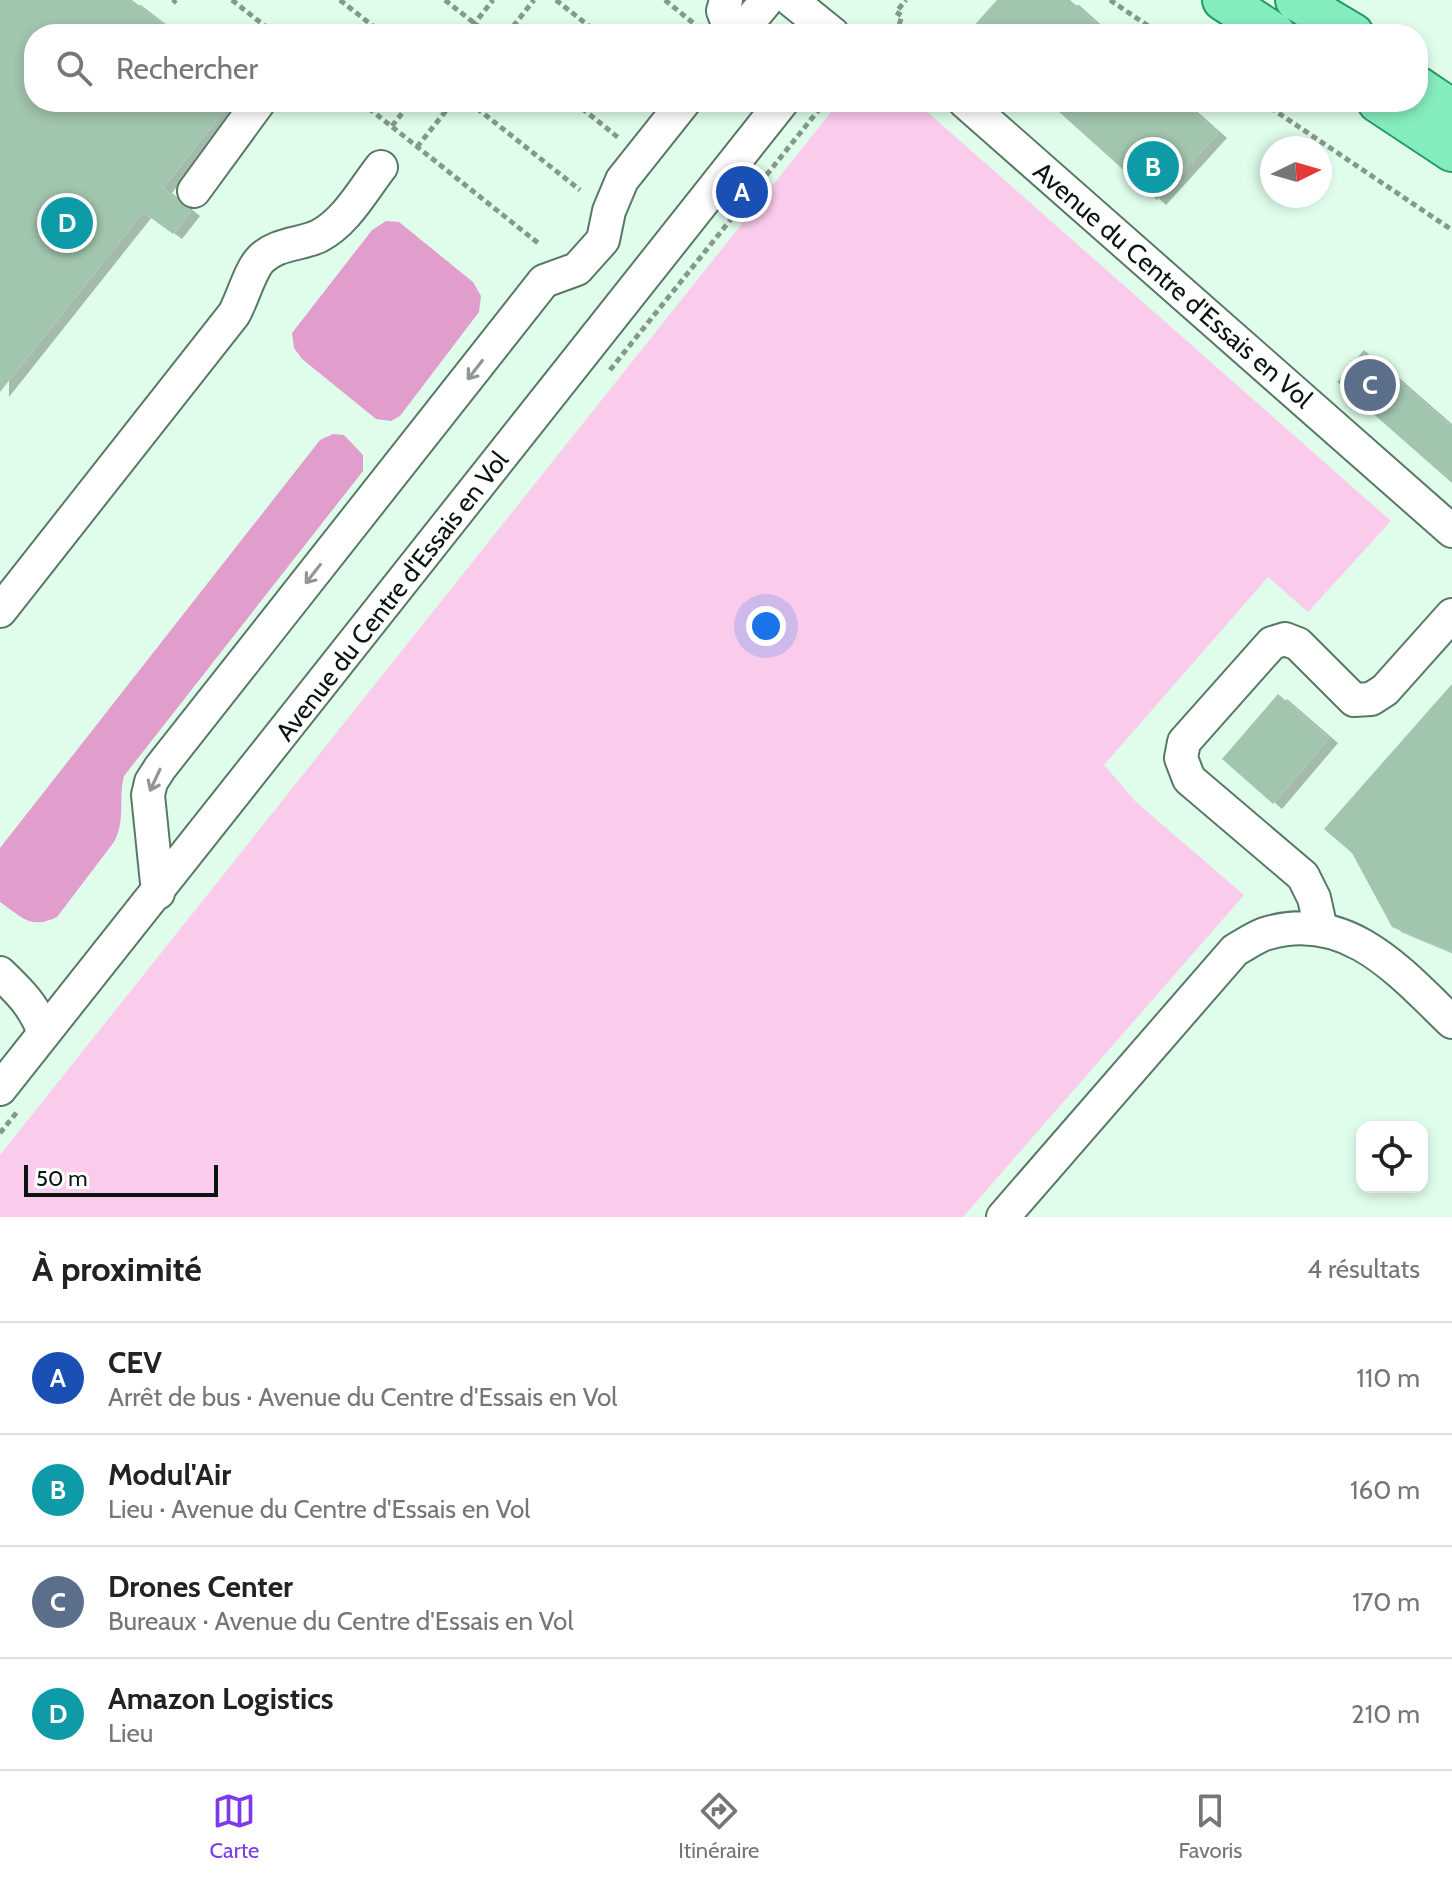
<!DOCTYPE html>
<html lang="fr">
<meta charset="utf-8">
<style>
:root{--surface:#fff;--page:#f6f6f6;--text:#222;--muted:#767676;--line:#e0e0e0;--accent:#7c3aed}
body{margin:0;font-family:Cabin,sans-serif;background:var(--page);color:var(--text)}
.controls{position:absolute;right:24px;bottom:24px;display:grid;overflow:hidden;border-radius:16px;box-shadow:0 4px 12px #0003}
.controls button{width:72px;height:72px;display:grid;place-items:center;padding:0;border:0;border-bottom:2px solid var(--line);background:var(--surface);color:var(--text);font:40px sans-serif}
.compass{position:absolute;left:1260px;top:136px;width:72px;height:72px;border-radius:50%;background:var(--surface);box-shadow:0 4px 12px #0003;rotate:85deg}
.scale{position:absolute;left:24px;bottom:20px;width:194px;box-sizing:border-box;padding-left:8px;border:4px solid #09160f;border-top:0;font-size:22px;line-height:28px;white-space:nowrap;color:#09160f;-webkit-text-stroke:6px #fff;paint-order:stroke}
.you{position:absolute;left:766px;top:626px;width:28px;height:28px;margin:-20px;border:6px solid #fff;border-radius:50%;background:#1a73e8;box-shadow:0 0 0 12px #1a73e833}
.badge{display:grid;place-items:center;width:52px;height:52px;border-radius:50%;background:var(--accent);color:#fff;font-size:26px;font-weight:700}
.pin{position:absolute;translate:-50% -50%;border:4px solid #fff;box-shadow:0 2px 8px #0006}
.list{margin:0;padding:0;list-style:none}
h2{display:flex;justify-content:space-between;align-items:center;height:104px;margin:0;padding:0 32px;font-size:34px}
h2 small{font-size:26px;font-weight:400;color:var(--muted)}
.list li{display:grid;grid-template-columns:52px 1fr auto;gap:24px;align-items:center;box-sizing:border-box;height:112px;padding:0 32px;border-top:2px solid var(--line)}
.list b{display:block;font-size:30px;white-space:nowrap}
.list p{margin:0;font-size:26px;white-space:nowrap;color:var(--muted)}
.list em{font-size:26px;font-style:normal;color:var(--muted)}
.icon{flex:none;width:44px;height:44px;fill:none;stroke:currentColor;stroke-width:2;stroke-linecap:round;stroke-linejoin:round}
.map{position:relative;flex:none;width:1452px;height:1217px;overflow:hidden}
.search{position:absolute;background:var(--surface);box-shadow:0 4px 12px #0003;left:24px;right:24px;top:24px;height:88px;display:flex;align-items:center;gap:20px;box-sizing:border-box;padding:0 28px;border-radius:32px;color:var(--muted);font-size:30px}
.sheet{height:552px;background:var(--surface)}
nav{display:flex;justify-content:space-around;align-items:center;box-sizing:border-box;height:112px;border-top:2px solid var(--line);background:var(--surface);font-size:22px;color:var(--muted)}
nav a{display:grid;justify-items:center;gap:4px}
nav .on{color:var(--accent)}
.map>svg:first-child{display:block}
.green{fill:#fbcbeb}
.water{fill:#e19ecd}
.building{fill:#a2c5ae;filter:url(#shadow)}
.lines{fill:none;stroke-linecap:round;stroke-linejoin:round}
.minor-casing{stroke:#587965;stroke-width:36}
.major-casing{stroke:#259a64;stroke-width:44}
.path{stroke:#83998c;stroke-width:5;stroke-dasharray:6 4;stroke-linecap:butt}
.minor{stroke:#fff;stroke-width:32}
.major{stroke:#85edbd;stroke-width:40}
.oneway{stroke:#909693}
.labels{text-anchor:middle;dominant-baseline:central;stroke-width:6;stroke-linejoin:round;paint-order:stroke}
.street-label{font-size:26px;fill:#09160f;stroke:#fff}
</style>
<div class="map">
<svg width="1452" height="1217" viewBox="0 0 1452 1217">
<defs>
<filter id="shadow"><feDropShadow dx="9" dy="5" stdDeviation="0" flood-color="#0004"/></filter>
</defs>
<rect width="100%" height="100%" fill="#e0fdeb"/>
<path class="green" d="M839,102H916L1391,521L1308,612L1268,577L1104,765L1136,802L1244,895L963,1217H0V1155Z"/>
<path class="water" d="M386,221L399,222L473,282L481,296L479,312L400,416L391,421L376,419L302,359L294,348L292,333L372,230Z
M333,434L344,435L363,455V471L124,776C118,799 126,820 114,842L57,917C30,930 22,917 0,902V848L320,440Z"/>
<path class="building" d="M0,0H132L176,34H34V102H231L163,188L191,211L173,234L143,212L0,392Z
M997,0H1070L1108,34H972L969,31Z
M1048,102H1183L1218,133L1157,200Z
M1364,350L1452,427V483L1337,382Z
M1452,684V952L1392,927L1352,853L1324,829Z
M1278,694L1329,738L1273,804L1222,759Z"/>
<g class="lines">
<defs>
<path id="minor" d="M726,0L723,11L732,34
M791,0L833,34
M739,34L767,0
M965,102L1452,531
M194,191L259,102
M0,611L234,314C243,298 250,270 261,259C277,243 300,245 319,236C346,222 363,190 381,167
M158,893L148,795L151,782L160,768L544,281L577,269L603,240L609,211L622,180L684,102
M1321,929L1314,898L1303,876L1189,779L1181,758L1184,742L1272,643L1285,639L1298,644L1354,700L1371,699L1385,690L1452,615
M0,973C20,992 35,1007 44,1033
M0,1089L782,102
M1003,1217L1235,950C1245,945 1256,936 1268,933C1348,910 1400,972 1452,1022"/>
<path id="major" d="M1223,0L1275,34
M1296,0L1353,34
M1418,87L1452,110
M1378,102L1452,151"/>
</defs>
<use href="#minor" class="minor-casing"/>
<use href="#major" class="major-casing"/>
<path class="path" d="M232,0L275,34
M340,0L383,34
M445,0L488,34
M556,0L599,34
M665,0L698,27
M1110,0L1160,34
M173,3L176,0
M466,34L493,0
M507,34L534,0
M896,34L902,16L896,12L906,0
M361,102L538,243
M469,102L580,190
M574,102L620,139
M1262,102L1452,230
M392,126L411,102
M417,147L453,102
M610,370L825,102
M0,1133L17,1112"/>
<use href="#minor" class="minor"/>
<use href="#major" class="major"/>
</g>
<defs><path id="oneway-shaft" d="M-6 0H5M1.5-3L5.5 0L1.5 3" fill="none" stroke-width="1.6" stroke-linecap="round" stroke-linejoin="round" transform="scale(2)"/></defs>
<g class="oneway">
<use href="#oneway-shaft" transform="translate(475 370) rotate(128)"/>
<use href="#oneway-shaft" transform="translate(313 574) rotate(128)"/>
<use href="#oneway-shaft" transform="translate(155 780) rotate(115)"/>
</g>
<g class="labels">
<g class="street-label">
<text transform="translate(1173 285) rotate(41)">Avenue du Centre d'Essais en Vol</text>
<text transform="translate(392 596) rotate(-52)">Avenue du Centre d'Essais en Vol</text>
</g>
</g>
</svg>
<div class="controls">
<button><svg class="icon" aria-label="locate" viewBox="0 0 24 24"><circle cx="12" cy="12" r="6"/><path d="M12 2v4M12 18v4M2 12h4M18 12h4"/></svg></button>
</div>
<svg class="compass" viewBox="-18 -18 36 36"><path d="M0-13l5 13h-10z" fill="#e53935"/><path d="M0 13l5-13h-10z" fill="#767676"/></svg>
<div class="scale">50 m</div>
<div class="you"></div>
<div class="pin badge" style="left:742px;top:192px;background:#1a4fb4">A</div>
<div class="pin badge" style="left:1153px;top:167px;background:#0f9aa8">B</div>
<div class="pin badge" style="left:1370px;top:385px;background:#5c6f8a">C</div>
<div class="pin badge" style="left:67px;top:223px;background:#0f9aa8">D</div>
<div class="search"><svg class="icon" aria-label="search" viewBox="0 0 24 24"><circle cx="10" cy="10" r="6"/><path d="M15 15l6 6"/></svg>Rechercher</div>
</div>
<section class="sheet">
<h2>À proximité<small>4 résultats</small></h2>
<ul class="list">
<li><span class="badge" style="background:#1a4fb4">A</span><div><b>CEV</b><p>Arrêt de bus · Avenue du Centre d'Essais en Vol</p></div><em>110 m</em></li>
<li><span class="badge" style="background:#0f9aa8">B</span><div><b>Modul'Air</b><p>Lieu · Avenue du Centre d'Essais en Vol</p></div><em>160 m</em></li>
<li><span class="badge" style="background:#5c6f8a">C</span><div><b>Drones Center</b><p>Bureaux · Avenue du Centre d'Essais en Vol</p></div><em>170 m</em></li>
<li><span class="badge" style="background:#0f9aa8">D</span><div><b>Amazon Logistics</b><p>Lieu</p></div><em>210 m</em></li>
</ul>
</section>
<nav>
<a class="on"><svg class="icon" aria-label="map" viewBox="0 0 24 24"><path d="M3 6l6-2 6 2 6-2v14l-6 2-6-2-6 2zM9 4v14M15 6v14"/></svg>Carte</a>
<a><svg class="icon" aria-label="directions" viewBox="0 0 24 24"><path d="M12 3l9 9-9 9-9-9zM9 14v-3h6M13 9l2 2-2 2"/></svg>Itinéraire</a>
<a><svg class="icon" aria-label="saved" viewBox="0 0 24 24"><path d="M7 4h10v16l-5-4-5 4z"/></svg>Favoris</a>
</nav>
